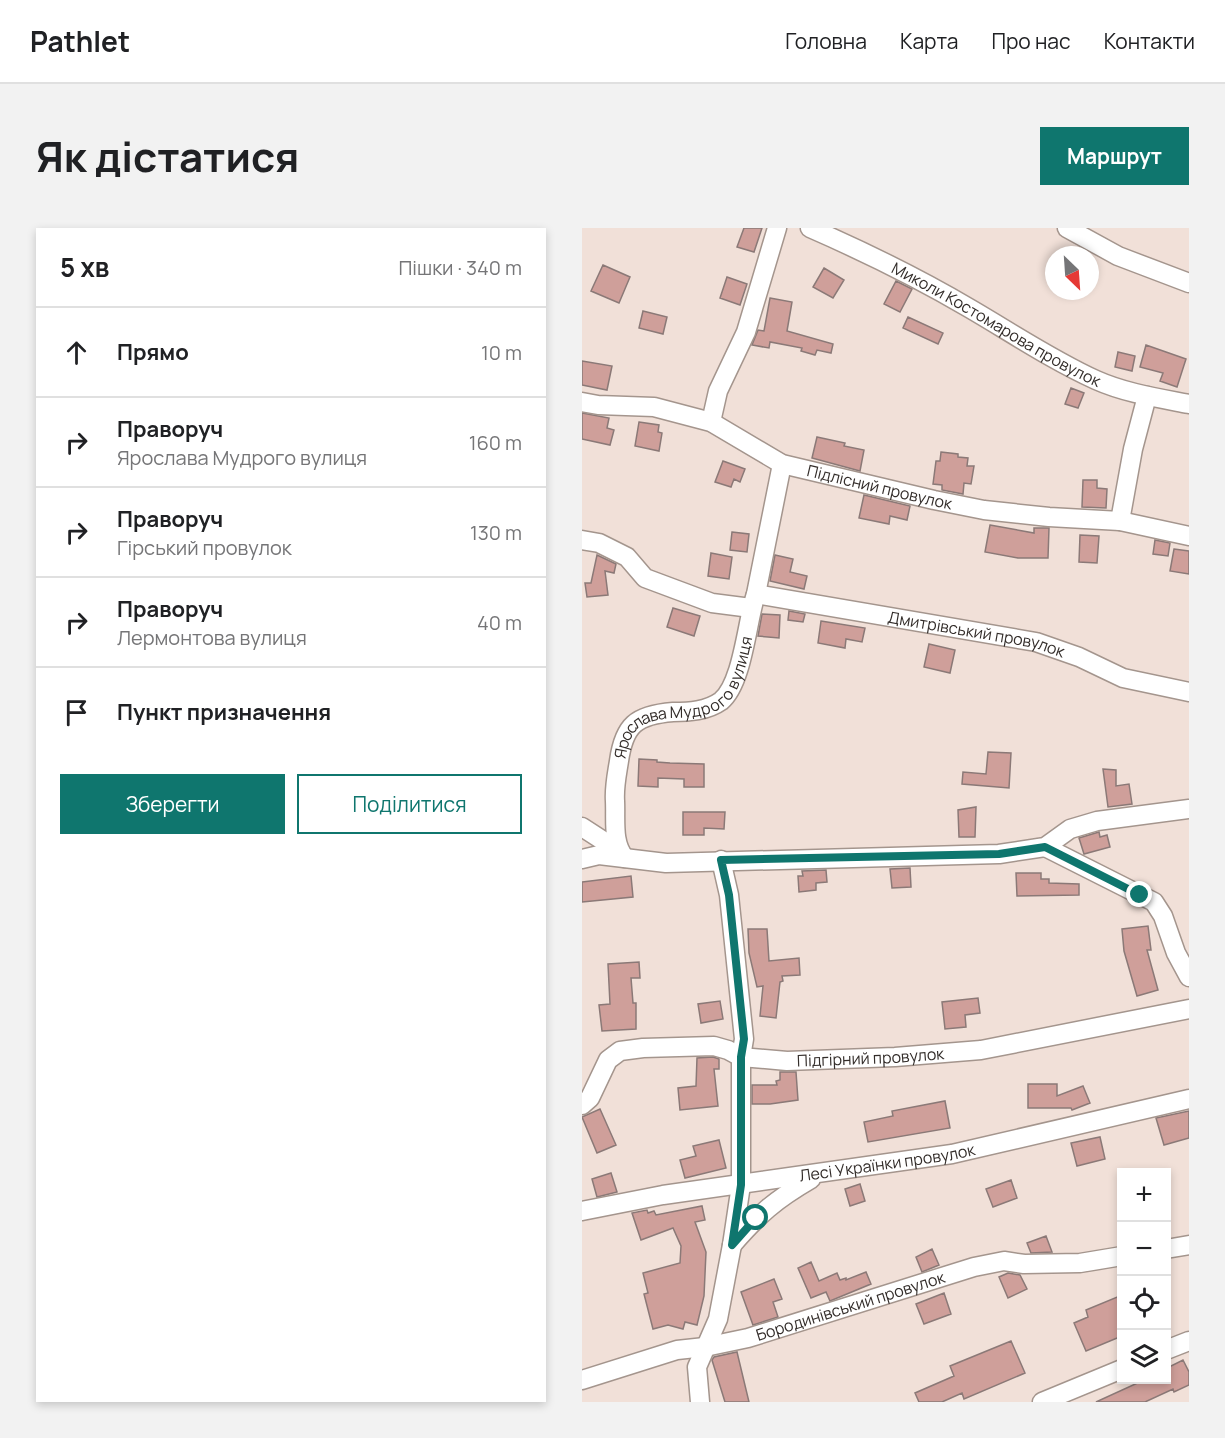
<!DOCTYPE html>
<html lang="uk">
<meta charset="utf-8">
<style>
:root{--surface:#fff;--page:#f2f2f2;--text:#202124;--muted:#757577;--line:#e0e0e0;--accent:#0f766e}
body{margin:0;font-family:Manrope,sans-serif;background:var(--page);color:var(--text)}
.controls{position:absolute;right:18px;bottom:18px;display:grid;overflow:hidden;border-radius:0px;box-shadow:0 3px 9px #0003}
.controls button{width:54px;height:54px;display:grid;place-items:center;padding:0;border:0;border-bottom:2px solid var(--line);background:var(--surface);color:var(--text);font:30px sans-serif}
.compass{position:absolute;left:463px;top:18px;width:54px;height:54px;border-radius:50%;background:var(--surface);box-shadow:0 3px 9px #0003;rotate:155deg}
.stop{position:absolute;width:18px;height:18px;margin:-14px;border:4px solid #0f766e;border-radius:50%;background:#fff}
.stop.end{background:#0f766e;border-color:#fff;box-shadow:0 2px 6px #0008}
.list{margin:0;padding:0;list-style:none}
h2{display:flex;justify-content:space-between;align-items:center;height:78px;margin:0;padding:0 24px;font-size:26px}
h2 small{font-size:20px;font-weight:400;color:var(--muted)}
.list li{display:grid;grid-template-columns:39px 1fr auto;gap:18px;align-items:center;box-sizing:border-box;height:90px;padding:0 24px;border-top:2px solid var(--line)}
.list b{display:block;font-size:22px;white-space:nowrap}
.list p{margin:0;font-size:20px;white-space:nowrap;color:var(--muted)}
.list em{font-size:20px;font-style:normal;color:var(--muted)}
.actions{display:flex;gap:12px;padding:18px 24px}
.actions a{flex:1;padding:14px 0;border:2px solid var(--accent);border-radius:0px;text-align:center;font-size:21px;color:var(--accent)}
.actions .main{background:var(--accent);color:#fff}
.icon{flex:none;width:33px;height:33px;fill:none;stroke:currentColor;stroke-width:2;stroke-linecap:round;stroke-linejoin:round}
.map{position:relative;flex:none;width:607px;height:1174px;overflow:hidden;border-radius:0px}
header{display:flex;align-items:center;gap:36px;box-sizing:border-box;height:84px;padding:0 30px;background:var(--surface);border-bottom:2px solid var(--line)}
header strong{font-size:28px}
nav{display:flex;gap:33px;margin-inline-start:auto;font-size:21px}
.intro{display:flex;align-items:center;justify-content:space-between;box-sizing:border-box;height:144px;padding:0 36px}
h1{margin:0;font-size:42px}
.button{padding:15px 27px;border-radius:0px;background:var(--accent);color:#fff;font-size:21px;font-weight:700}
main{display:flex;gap:36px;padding:0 36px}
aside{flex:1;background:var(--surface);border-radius:0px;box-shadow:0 3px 9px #0003}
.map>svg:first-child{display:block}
.building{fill:#cf9f9a;stroke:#8b7977;stroke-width:1.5}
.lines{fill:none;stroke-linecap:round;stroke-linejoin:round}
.minor-casing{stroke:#a4958d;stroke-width:21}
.minor{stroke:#fff;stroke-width:18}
.route{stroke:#0f766e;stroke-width:8}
.labels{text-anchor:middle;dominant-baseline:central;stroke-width:6;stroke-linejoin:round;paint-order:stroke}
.street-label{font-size:16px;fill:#332d2a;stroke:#fff}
</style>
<header>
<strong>Pathlet</strong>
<nav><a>Головна</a><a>Карта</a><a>Про нас</a><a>Контакти</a></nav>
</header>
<div class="intro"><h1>Як дістатися</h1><a class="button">Маршрут</a></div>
<main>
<aside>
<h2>5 хв<small>Пішки · 340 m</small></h2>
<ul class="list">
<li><svg class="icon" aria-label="ahead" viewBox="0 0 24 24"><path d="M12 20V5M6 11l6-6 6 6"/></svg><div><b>Прямо</b></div><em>10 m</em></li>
<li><svg class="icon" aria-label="right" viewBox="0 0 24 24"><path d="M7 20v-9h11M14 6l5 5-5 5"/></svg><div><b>Праворуч</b><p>Ярослава Мудрого вулиця</p></div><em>160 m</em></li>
<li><svg class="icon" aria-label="right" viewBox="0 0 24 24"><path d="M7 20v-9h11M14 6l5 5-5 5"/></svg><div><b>Праворуч</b><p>Гірський провулок</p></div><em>130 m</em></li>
<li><svg class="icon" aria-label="right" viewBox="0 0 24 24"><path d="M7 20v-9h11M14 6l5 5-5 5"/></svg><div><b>Праворуч</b><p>Лермонтова вулиця</p></div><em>40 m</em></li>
<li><svg class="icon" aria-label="arrive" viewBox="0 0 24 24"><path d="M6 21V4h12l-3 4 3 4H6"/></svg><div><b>Пункт призначення</b></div></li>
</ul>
<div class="actions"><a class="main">Зберегти</a><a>Поділитися</a></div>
</aside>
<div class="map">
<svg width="607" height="1174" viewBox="0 0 607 1174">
<rect width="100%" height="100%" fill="#f1e0d8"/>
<path class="building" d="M162,0H180L172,24L155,19Z
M21,37L48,49L37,75L9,63Z
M242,40L262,52L251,70L231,59Z
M145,49L165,56L158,77L138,70Z
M314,53L330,61L318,84L302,76Z
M188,70L210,74L205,103L251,116L249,125L235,122L233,127L219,123L220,120L188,114L187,120L170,117L176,102L182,103Z
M61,83L85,89L81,106L57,100Z
M326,89L361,105L356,116L321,100Z
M564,117L604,131L595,159L578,153L581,145L558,139Z
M536,124L553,128L550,143L533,139Z
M0,133L30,138L25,162L0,157Z
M489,160L502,165L496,180L483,176Z
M0,185L27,190L25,200L32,202L28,217L0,211Z
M57,194L77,197L76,204L80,205L77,223L53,218Z
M235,209L263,215L262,218L282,222L278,243L230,230Z
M359,224L376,226V229L386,230L385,238H392L389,256L382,255L381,266L360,262V257L351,256L354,233H358Z
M141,233L163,241L158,254L152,251L149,259L133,254Z
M501,252H515V260L525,261L524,280L500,279Z
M282,267L328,278L325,292L308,288L307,296L277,290Z
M408,297L452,305V300H467L466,330H436L403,324Z
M150,304L167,306L165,324L148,322Z
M498,307L517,308L515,335L497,334Z
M573,312L588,315L586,328L571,326Z
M592,321L607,323V346L588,343Z
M129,325L150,329L147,351L126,348Z
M15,327L34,336L32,345L23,343L26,367L5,369L3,355H9Z
M193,327L211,331L208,344L225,348L222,361L188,353Z
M91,380L118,388L112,408L85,399Z
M207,383L223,386L221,394L206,392Z
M180,386L198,387L197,410L176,408Z
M239,393L283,400L280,414L264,411L263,420L236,415Z
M347,416L373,422L368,445L342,439Z
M406,524L429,525L427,560L380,556L381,544L404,546Z
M57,531L75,532V534L88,535L122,536V559H102V551L76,550V559L56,558Z
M521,541L534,542V558L547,556L550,576L526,579Z
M394,579L393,609H377L376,582Z
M101,584H143L142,601L122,600V607H101Z
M517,604L518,609L525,607L528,619L502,626L497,610Z
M328,640L329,659L310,660L308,641Z
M244,642L245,654L234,655V662L217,664L216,648H221L220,643Z
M434,645H459V651H467V655L497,656V667L435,668Z
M49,648L51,669L0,674V654Z
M566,698L569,722H565L576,762L555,768L542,723L540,701Z
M166,701H185L187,733L217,730L218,747L200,748L201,753L198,754L194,790L178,788L181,758L175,759L167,725Z
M57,734L58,750H49L51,775H54V801L20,803L17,777L28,776L26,736Z
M396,770L398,785L383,787L384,799L363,801L360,774Z
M138,773L141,791L119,795L116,776Z
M131,829L137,831V841H132L136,878L98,882L96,860L114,858L115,830Z
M198,844H214L216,872L188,876H170V857H195L194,853L198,852Z
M446,856H475V868L501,858L508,875L490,882L489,880H446Z
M363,873L368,900L286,914L282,894L311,888L310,883Z
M18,881L34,917L15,925L0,889Z
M607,883V910L582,917L574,890Z
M518,909L523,931L495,938L489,915Z
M137,912L144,940L103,950L98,932L114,928L111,918Z
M29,945L35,964L15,969L10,951Z
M429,952L435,970L411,979L404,961Z
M278,956L283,973L268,978L263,961Z
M120,978L123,992L113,994L124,1024L122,1068L115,1097L103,1094L101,1101L86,1097L71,1101L62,1066L66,1065L61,1045L98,1035L99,1018L91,1000L59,1012L50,985L65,982L66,985L72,983L74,987Z
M464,1008L470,1024L449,1025L445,1015Z
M350,1021L357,1037L340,1044L334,1029Z
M229,1034L237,1053L255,1045L258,1052L264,1050V1052L284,1044L289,1056L248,1073L244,1064L229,1070L216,1040Z
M426,1045L438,1047L445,1061L426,1070L417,1049Z
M192,1051L200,1071L191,1074L196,1089L171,1097L159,1064Z
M362,1065L369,1086L342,1096L334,1076Z
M540,1067V1108L504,1123L492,1095L506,1089L504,1082Z
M429,1113L443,1145L382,1171L380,1165L360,1174H337L333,1165L372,1148L368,1138Z
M155,1124L167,1174H143L130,1132L132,1129Z
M601,1132L607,1144V1157L592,1164L591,1161L563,1174H514L562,1152H585V1140Z"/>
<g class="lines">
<defs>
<g id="minor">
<path id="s1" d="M228,0C283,24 336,50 387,80C430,105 470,132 514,152C543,165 576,170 607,176"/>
<path d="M485,0L536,28L607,55"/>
<path id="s2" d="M0,174L16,177L72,179L129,194L200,236L352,272L402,282L467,289L538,293L607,308"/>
<path d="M129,194L136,163L164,104L195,0"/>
<path d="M538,293L551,221L565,168"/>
<path d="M0,312L17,315L45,329L63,350L130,375L169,380"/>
<path id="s3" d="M174,366L454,414L497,429L541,450L607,464"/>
<path d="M0,599L37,623"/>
<path d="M463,619L572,674L581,688L594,725L607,749"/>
<path id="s4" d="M43,630C30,615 34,592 33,573C32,559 35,546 37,533C42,497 54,487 91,484C107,484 125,483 139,473C161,455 165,392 174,366L200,236"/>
<path d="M0,631L17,627L84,635L417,626L463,619L488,601L515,593L607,581"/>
<path id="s5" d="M0,877L8,870L26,832L38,823L61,820L132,818L146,822L159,829L205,833L313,829L399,822L607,781"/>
<path id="s6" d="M0,983L81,967L370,926L607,871"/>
<path d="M150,1017C177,986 193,972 229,951"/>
<path d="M584,1021L607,1017"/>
<path d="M584,1122L607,1113"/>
<path id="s7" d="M0,1152L95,1122L123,1119L166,1110L392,1039L422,1033L442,1036L498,1035L540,1028"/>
<path d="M118,1174L115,1139L136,1091L150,1017L159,957V829L162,811L147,667L139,632"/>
<path d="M460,1174L540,1141"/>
</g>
</defs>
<use href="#minor" class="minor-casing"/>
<use href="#minor" class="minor"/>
</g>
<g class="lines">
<path class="route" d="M174,990L150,1017L159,957V829L162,811L147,667L139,632L417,626L463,619L558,667"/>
</g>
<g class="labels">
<g class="street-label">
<text stroke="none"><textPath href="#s1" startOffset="210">Миколи Костомарова провулок</textPath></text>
<text stroke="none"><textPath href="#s2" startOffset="314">Підлісний провулок</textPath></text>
<text stroke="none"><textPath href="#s3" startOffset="224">Дмитрівський провулок</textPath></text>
<text stroke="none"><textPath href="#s4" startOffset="202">Ярослава Мудрого вулиця</textPath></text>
<text stroke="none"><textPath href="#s5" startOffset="321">Підгірний провулок</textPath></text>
<text stroke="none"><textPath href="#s6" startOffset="309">Лесі Українки провулок</textPath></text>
<text stroke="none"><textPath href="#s7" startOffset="279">Бородинівський провулок</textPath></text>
</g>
</g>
</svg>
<div class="controls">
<button>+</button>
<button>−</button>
<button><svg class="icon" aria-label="locate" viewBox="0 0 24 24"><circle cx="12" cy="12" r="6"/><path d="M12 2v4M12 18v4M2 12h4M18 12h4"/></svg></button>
<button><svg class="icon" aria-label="layers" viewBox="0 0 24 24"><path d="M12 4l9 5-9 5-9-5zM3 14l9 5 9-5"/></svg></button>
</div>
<svg class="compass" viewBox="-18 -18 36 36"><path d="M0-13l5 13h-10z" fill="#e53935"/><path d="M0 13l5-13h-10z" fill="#757577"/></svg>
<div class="stop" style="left:174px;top:990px"></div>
<div class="stop end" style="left:558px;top:667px"></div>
</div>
</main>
